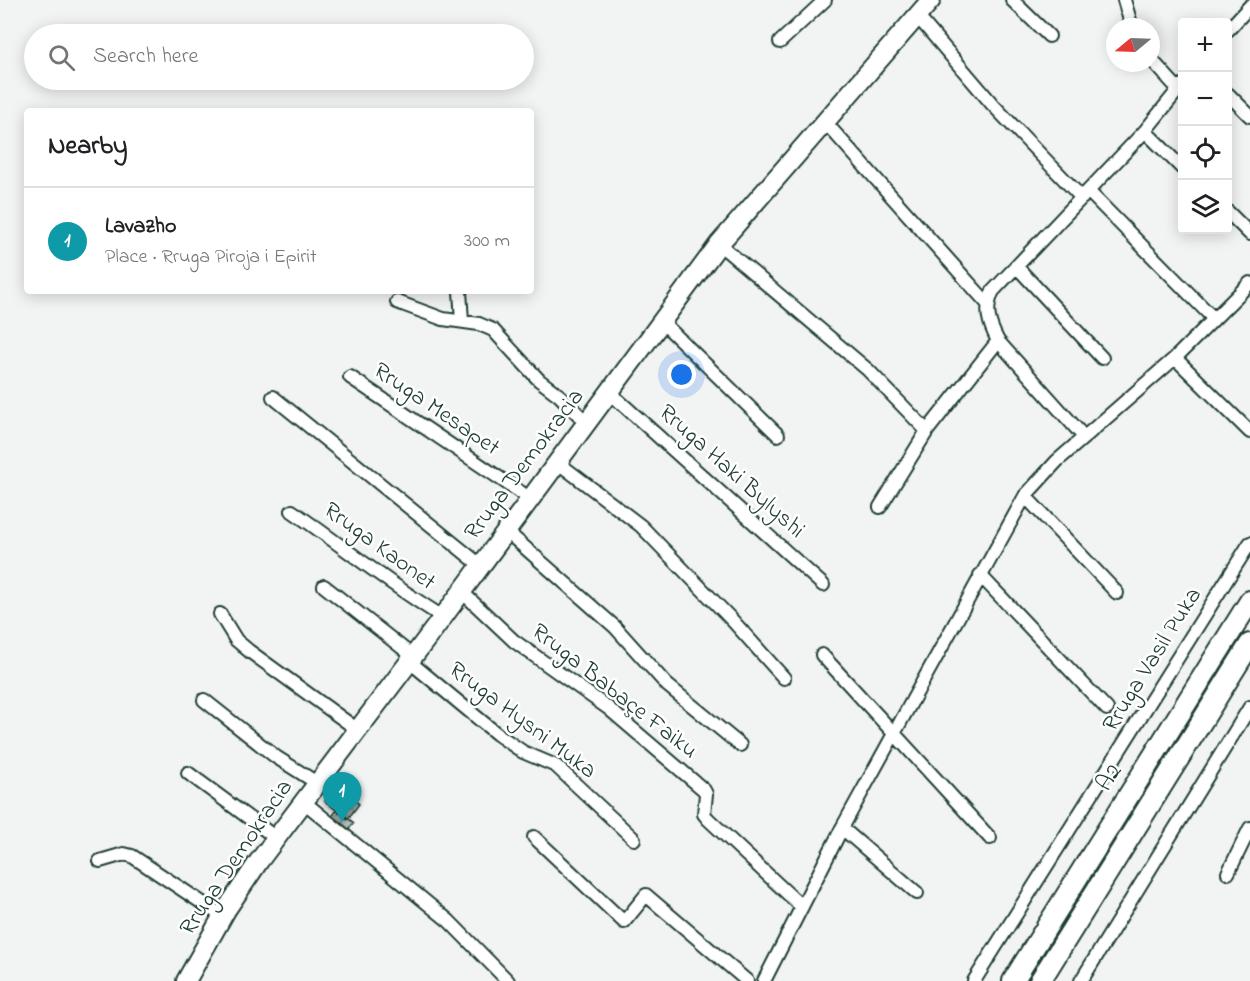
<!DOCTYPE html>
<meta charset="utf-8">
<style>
:root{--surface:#fff;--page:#f2f2f2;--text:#202124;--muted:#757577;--line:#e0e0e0;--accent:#2563eb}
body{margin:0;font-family:"Indie Flower",sans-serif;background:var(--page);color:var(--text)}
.controls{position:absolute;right:18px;top:18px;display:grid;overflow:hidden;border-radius:6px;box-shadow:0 3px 15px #0003}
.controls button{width:54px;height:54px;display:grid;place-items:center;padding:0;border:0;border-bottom:2px solid var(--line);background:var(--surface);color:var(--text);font:30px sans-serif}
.compass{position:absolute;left:1106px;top:18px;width:54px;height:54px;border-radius:50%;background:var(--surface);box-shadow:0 3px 15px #0003;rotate:251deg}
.you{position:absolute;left:682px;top:375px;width:21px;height:21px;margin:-15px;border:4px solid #fff;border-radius:50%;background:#1a73e8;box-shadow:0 0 0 9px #1a73e833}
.badge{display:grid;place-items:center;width:39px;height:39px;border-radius:50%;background:var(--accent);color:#fff;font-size:20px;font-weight:700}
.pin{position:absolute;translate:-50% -50px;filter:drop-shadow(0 2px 3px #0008)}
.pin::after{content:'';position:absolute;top:32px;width:21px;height:18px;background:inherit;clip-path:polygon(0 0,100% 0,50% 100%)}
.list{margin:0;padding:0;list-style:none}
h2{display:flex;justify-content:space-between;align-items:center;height:78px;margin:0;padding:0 24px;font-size:26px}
h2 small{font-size:20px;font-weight:400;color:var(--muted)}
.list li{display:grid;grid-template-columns:39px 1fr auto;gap:18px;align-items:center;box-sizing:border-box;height:108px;padding:0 24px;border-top:2px solid var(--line)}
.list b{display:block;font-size:22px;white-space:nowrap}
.list p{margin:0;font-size:20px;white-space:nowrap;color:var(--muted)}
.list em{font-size:20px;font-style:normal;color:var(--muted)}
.icon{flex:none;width:33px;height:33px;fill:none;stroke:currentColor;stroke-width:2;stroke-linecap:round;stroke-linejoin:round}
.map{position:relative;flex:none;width:1250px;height:981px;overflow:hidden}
.search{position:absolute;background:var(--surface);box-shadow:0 3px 15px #0003;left:24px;top:24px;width:510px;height:66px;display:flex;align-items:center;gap:15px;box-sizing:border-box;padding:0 21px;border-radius:33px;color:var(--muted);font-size:22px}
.panel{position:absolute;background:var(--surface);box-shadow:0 3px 15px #0003;left:24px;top:108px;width:510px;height:186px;border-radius:6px}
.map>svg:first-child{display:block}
.building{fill:url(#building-cross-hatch);stroke:#1f3d34;stroke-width:1.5}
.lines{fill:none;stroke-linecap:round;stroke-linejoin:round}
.street-casing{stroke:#1f3d34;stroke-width:16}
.secondary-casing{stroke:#1f3d34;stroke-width:22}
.primary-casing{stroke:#1f3d34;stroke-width:24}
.street{stroke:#fff;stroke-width:12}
.secondary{stroke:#fff;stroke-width:18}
.primary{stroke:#fff;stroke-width:20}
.labels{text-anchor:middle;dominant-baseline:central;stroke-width:5;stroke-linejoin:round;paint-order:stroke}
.street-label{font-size:24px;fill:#1f3d34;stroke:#fff}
</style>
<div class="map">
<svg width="1250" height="981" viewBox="0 0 1250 981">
<defs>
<pattern id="building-cross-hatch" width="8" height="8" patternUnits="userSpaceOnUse" patternTransform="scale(1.5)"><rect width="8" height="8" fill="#b7c1bd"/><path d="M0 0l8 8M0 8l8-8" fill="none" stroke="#949e9a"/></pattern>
</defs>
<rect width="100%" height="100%" fill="#f2f3f3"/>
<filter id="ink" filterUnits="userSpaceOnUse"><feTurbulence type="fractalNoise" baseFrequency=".0167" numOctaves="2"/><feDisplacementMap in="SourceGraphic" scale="12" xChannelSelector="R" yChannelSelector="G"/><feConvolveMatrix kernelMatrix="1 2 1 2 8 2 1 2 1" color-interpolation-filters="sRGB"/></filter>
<g filter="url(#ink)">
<path class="building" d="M336,786L359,804L348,819L325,801Z
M337,810L354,823L346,833L329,820Z"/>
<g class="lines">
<defs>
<path id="street" d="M1012,0L1049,36
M1124,0L1132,27
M918,17L993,105L1082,198
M1228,30L1250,6
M780,42L825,0
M1151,59L1179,90
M1228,94L1250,116
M825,122L987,303
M1145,131L1182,168
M1088,191L1214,319
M1228,212L1250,234
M719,244L868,370L927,431
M1016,266L1102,358
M460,291L462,321
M397,302L443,319L479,324L493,330L539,380L560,396L586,422
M661,321L778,435
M1175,358L1250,432
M350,377L529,498
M609,392L823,585
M273,397L480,565
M1084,437L998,341C989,324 984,309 993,291L1145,131L1182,85
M557,462L641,526L732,620L784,678
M1025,496L1117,593
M880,507L927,431L998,341
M292,511C343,546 390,585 443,617
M505,530L615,627L667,685L740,745
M980,575L1107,709
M324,586L414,657
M462,592L514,641L608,708L704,790L706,794L704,814L708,819L802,907
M220,614L236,640L249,651L358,730
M822,655L990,838
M410,662L497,734L523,752L556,766L634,839
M204,700L276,757L317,783
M188,773L276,838
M304,802L449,921L508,981
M842,828L917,893
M534,837L624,922L646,895L747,981
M100,861L124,854L132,856L222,916
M1228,873L1250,828
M764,981L842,828L1025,496L1057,461L1175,358L1250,283
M974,981L1250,543
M1081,981L1250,707"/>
<path id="secondary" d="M186,981L226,910L259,861L443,617L719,244L931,0"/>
<path id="primary" d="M1013,981L1250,601
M1040,981L1250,644"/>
</defs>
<use href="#street" class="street-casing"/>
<use href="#secondary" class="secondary-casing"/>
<use href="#primary" class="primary-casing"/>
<use href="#street" class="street"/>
<use href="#secondary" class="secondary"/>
<use href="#primary" class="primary"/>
</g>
</g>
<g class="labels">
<g class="street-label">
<text transform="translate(436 410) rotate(34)">Rruga Mesapet</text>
<text transform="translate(525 465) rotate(-53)">Rruga Demokracia</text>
<text transform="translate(731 472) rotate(42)">Rruga Haki Bylyshi</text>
<text transform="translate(379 547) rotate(36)">Rruga Kaonet</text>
<text transform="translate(1153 660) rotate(-58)">Rruga Vasil Puka</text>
<text transform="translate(614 692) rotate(38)">Rruga Babaçe Faiku</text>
<text transform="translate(522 721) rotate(37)">Rruga Hysni Muka</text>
<text transform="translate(1110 778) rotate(-58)">A2</text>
<text transform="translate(237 858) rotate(-56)">Rruga Demokracia</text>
</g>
</g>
</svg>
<div class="controls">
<button>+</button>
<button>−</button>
<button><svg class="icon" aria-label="locate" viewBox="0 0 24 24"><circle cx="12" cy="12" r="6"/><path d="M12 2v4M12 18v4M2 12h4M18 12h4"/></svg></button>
<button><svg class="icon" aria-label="layers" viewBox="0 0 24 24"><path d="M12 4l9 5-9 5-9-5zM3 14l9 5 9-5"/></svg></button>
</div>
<svg class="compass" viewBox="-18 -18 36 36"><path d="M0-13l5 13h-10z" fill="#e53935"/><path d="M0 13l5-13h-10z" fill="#757577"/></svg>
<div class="you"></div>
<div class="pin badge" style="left:342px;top:822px;background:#0f9aa8">1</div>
<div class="search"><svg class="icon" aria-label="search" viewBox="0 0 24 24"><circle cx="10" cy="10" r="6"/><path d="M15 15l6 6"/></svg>Search here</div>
<section class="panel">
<h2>Nearby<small></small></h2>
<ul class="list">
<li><span class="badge" style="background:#0f9aa8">1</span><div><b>Lavazho</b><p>Place · Rruga Piroja i Epirit</p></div><em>300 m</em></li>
</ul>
</section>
</div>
